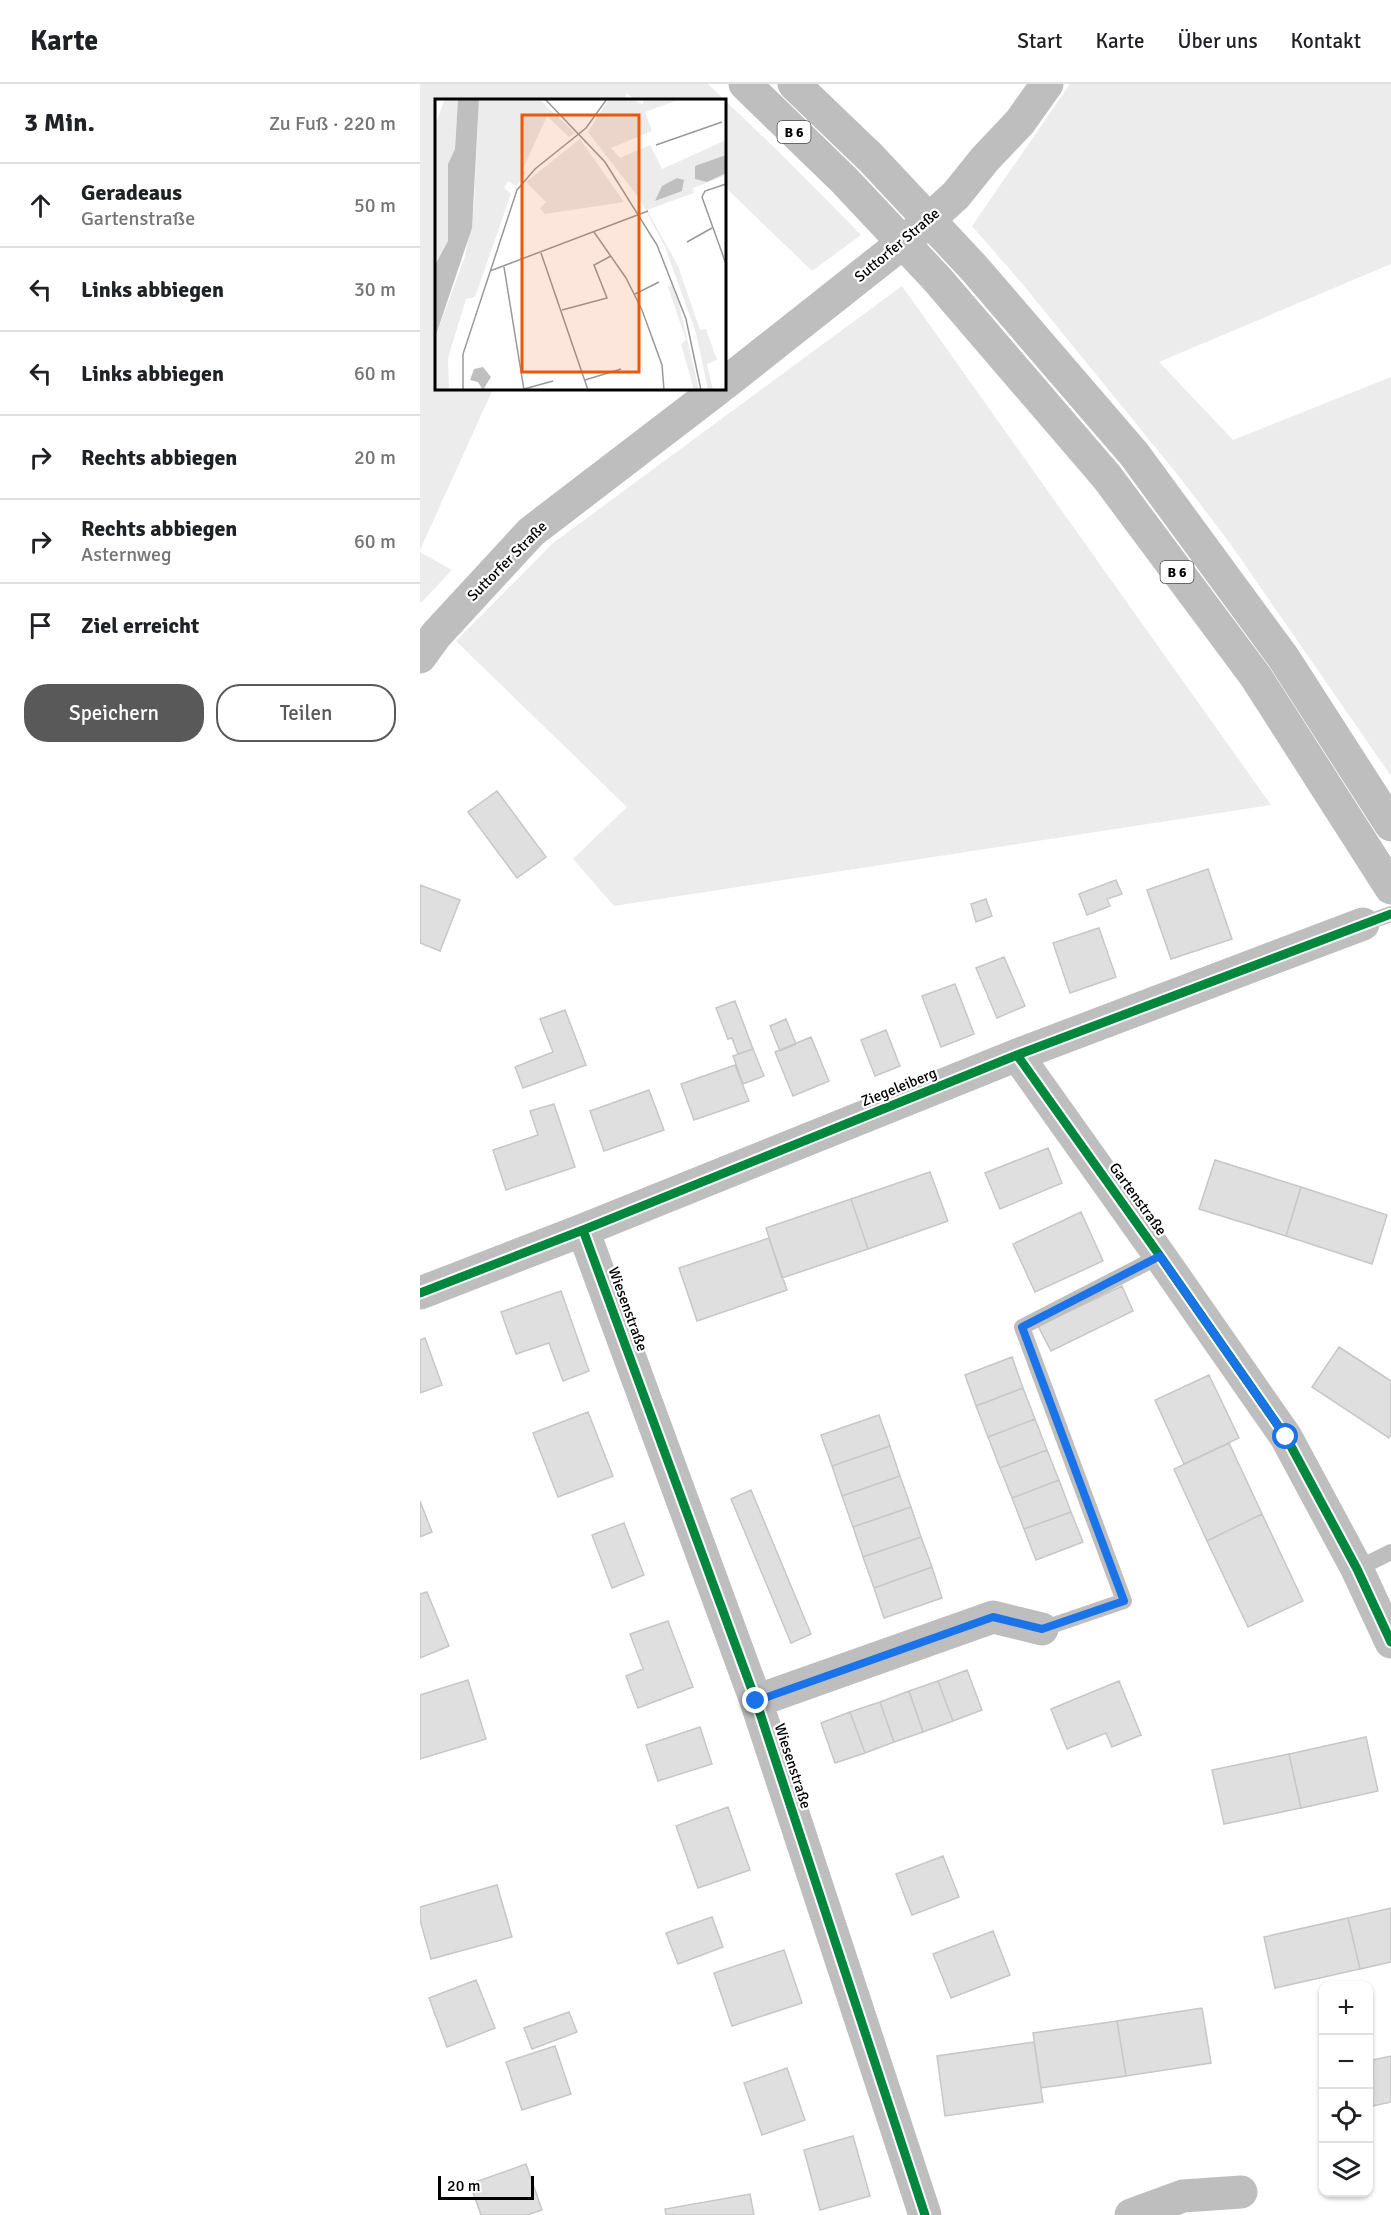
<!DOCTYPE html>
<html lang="de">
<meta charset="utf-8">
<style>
:root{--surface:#fff;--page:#f2f2f2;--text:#202124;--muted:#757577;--line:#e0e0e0;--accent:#595959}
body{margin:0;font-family:Signika,sans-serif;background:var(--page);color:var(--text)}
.controls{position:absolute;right:18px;bottom:18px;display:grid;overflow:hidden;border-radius:12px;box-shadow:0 2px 4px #0004}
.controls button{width:54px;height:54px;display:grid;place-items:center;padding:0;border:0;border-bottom:2px solid var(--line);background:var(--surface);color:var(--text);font:30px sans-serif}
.scale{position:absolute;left:18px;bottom:15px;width:96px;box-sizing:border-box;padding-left:6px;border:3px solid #000;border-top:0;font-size:16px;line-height:21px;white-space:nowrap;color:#000;-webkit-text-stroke:4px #fff;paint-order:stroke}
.stop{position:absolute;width:18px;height:18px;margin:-14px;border:4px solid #1a73e8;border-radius:50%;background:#fff}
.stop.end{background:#1a73e8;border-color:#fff;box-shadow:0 2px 6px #0008}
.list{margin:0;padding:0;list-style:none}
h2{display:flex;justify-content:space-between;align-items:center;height:78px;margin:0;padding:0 24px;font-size:26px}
h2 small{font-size:20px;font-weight:400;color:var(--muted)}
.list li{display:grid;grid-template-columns:39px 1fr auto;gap:18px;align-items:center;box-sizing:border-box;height:84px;padding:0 24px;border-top:2px solid var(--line)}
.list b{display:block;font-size:22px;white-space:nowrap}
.list p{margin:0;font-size:20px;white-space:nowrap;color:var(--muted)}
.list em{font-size:20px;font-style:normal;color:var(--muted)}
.actions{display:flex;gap:12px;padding:18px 24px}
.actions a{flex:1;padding:14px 0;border:2px solid var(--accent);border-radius:24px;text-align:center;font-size:21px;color:var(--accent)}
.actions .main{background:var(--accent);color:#fff}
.icon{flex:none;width:33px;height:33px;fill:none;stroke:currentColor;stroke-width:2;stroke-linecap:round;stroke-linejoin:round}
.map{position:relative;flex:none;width:971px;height:2131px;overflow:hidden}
header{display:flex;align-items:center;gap:36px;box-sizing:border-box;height:84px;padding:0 30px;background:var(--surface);border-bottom:2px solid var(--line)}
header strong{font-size:28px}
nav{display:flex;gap:33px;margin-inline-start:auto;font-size:21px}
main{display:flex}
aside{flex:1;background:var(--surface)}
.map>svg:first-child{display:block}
.green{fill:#ececec}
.building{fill:#dfdfdf;stroke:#c7c7c7;stroke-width:1.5}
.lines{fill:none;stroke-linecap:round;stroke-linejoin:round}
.lane{stroke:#bebebe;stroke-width:16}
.street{stroke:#bebebe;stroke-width:33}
.highway{stroke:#bebebe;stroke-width:33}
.cycleway-casing{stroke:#fff;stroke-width:13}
.cycleway{stroke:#00873e;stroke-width:9}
.route{stroke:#1a73e8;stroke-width:8}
.labels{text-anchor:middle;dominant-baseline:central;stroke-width:4.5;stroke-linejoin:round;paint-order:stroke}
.shield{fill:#fff;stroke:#4c4c4c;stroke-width:1.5}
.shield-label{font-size:14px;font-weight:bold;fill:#000}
.street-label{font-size:15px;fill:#000;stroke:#fff}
.inset-road{fill:none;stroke:#999;stroke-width:1.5}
.view{fill:#e8590c;fill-opacity:0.15;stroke:#e8590c;stroke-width:3}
.inset-edge{fill:none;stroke:#000;stroke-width:3}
</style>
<header>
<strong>Karte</strong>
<nav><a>Start</a><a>Karte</a><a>Über uns</a><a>Kontakt</a></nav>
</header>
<main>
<aside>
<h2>3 Min.<small>Zu Fuß · 220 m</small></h2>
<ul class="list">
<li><svg class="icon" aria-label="ahead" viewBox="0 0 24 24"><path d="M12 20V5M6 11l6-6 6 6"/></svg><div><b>Geradeaus</b><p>Gartenstraße</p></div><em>50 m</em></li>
<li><svg class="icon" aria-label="left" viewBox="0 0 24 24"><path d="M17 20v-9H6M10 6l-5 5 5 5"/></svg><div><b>Links abbiegen</b></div><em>30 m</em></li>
<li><svg class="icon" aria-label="left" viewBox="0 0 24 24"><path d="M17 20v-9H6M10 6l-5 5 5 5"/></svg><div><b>Links abbiegen</b></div><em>60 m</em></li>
<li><svg class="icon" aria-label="right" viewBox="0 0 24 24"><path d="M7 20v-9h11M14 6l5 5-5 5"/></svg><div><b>Rechts abbiegen</b></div><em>20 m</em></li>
<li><svg class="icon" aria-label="right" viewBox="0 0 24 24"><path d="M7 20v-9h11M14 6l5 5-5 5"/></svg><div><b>Rechts abbiegen</b><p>Asternweg</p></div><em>60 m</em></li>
<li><svg class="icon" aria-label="arrive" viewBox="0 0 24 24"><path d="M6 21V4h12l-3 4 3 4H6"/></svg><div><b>Ziel erreicht</b></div></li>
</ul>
<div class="actions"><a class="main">Speichern</a><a>Teilen</a></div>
</aside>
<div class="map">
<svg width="971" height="2131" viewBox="0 0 971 2131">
<rect width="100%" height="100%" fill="#fff"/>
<path class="green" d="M0,0H288L360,69L441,151L392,187L305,103L304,16H215L207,9L204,16H16V304L73,305L0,466Z
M650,0H971V180L739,278L813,356L971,293V692L809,458L757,390L600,197L552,142Z
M482,202L851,721L194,822L153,775L207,723L36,557L133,459Z
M0,468L32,486L0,520Z"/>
<path class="building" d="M77,707L126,773L97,794L48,728Z
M788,785L812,855L751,875L727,806Z
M696,796L702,810L687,815L690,822L667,831L659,810Z
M0,801L40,816L20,867L0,859Z
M566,815L572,832L556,838L551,820Z
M679,844L696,893L650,909L633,859Z
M584,873L605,922L577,934L556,884Z
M535,900L554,950L521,963L502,912Z
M315,917L333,965L318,970L312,954L308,955L296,924Z
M145,926L166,981L103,1004L95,983L133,968L120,935Z
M366,935L376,960L360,967L350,942Z
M466,946L480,982L455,992L441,956Z
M391,953L409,997L373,1012L355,968Z
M333,965L344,992L323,1000L313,972Z
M315,981L329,1017L274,1036L261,1000Z
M229,1006L244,1046L184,1067L170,1027Z
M134,1020L155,1083L86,1106L73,1066L118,1051L110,1027Z
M628,1064L642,1099L580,1125L565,1089Z
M795,1076L881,1103L866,1152L779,1125Z
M510,1088L528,1137L448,1165L431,1115Z
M881,1103L967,1131L952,1180L866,1152Z
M431,1115L448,1165L362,1194L346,1144Z
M661,1128L683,1177L615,1208L593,1160Z
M349,1154L367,1206L277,1237L259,1184Z
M702,1202L713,1227L631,1267L618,1242Z
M141,1207L169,1287L143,1297L129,1259L96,1270L81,1228Z
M5,1254L22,1301L0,1309V1256Z
M919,1263L971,1297V1351L969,1354L892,1303Z
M592,1273L603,1304L556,1322L545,1291Z
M789,1291L819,1354L764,1380L735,1316Z
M603,1304L615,1335L568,1353L556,1322Z
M168,1328L193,1392L138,1413L113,1349Z
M459,1331L470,1362L412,1382L401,1351Z
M615,1335L627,1366L580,1384L568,1353Z
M809,1359L842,1430L787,1457L754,1385Z
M470,1362L480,1392L422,1412L412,1382Z
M627,1366L639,1396L592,1414L580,1384Z
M480,1392L491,1423L433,1443L422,1412Z
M639,1396L651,1428L604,1445L592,1414Z
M331,1406L391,1550L371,1559L311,1415Z
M0,1417L12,1448L0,1453Z
M491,1423L501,1453L443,1473L433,1443Z
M651,1428L663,1458L616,1476L604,1445Z
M842,1430L883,1517L828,1543L787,1457Z
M204,1439L224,1491L192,1504L172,1451Z
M501,1453L512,1483L454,1504L443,1473Z
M512,1483L522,1514L464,1534L454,1504Z
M7,1508L29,1562L0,1574V1510Z
M248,1537L273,1603L218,1624L206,1592L223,1585L210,1550Z
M547,1586L562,1626L533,1637L518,1597Z
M48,1596L66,1655L0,1675V1611Z
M518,1597L533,1637L503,1648L489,1607Z
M699,1597L721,1651L692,1663L686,1649L647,1665L631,1625Z
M489,1607L503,1648L474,1658L460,1618Z
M460,1618L474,1658L445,1669L430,1628Z
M430,1628L445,1669L415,1679L401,1639Z
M280,1643L292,1680L238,1697L226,1661Z
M946,1653L958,1707L881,1724L869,1670Z
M869,1670L881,1724L804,1740L792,1686Z
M308,1723L330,1786L278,1804L256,1742Z
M523,1772L539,1813L492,1831L476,1790Z
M77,1801L92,1853L11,1875L0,1836V1823Z
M971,1824V1878L940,1885L928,1834Z
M292,1833L303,1863L258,1880L246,1849Z
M928,1834L940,1885L855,1904L844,1853Z
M573,1847L590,1891L531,1914L513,1870Z
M364,1866L382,1919L312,1942L294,1889Z
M56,1896L75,1944L27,1963L9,1914Z
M782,1924L791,1979L706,1992L697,1937Z
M149,1928L157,1948L112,1965L104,1944Z
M697,1937L706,1992L621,2004L613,1949Z
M614,1958L623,2018L525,2032L517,1972Z
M135,1962L151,2010L102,2026L86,1978Z
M971,1972V2018L948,2023V1977Z
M367,1984L385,2036L342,2051L324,1999Z
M433,2052L450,2112L400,2126L384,2066Z
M106,2080L122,2126L107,2131H61L50,2100Z
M330,2110L334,2131H246L245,2125Z"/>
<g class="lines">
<path class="lane" d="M943,840L971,830
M937,1485L971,1468
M622,1545L704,1517L602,1243L740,1172"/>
<path class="street" d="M304,300L490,153L536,111L565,75L600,38L627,0
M0,573L16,551L111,448L299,304
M597,971L740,1172L866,1353L937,1485L971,1558
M163,1146L336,1617L505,2131
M0,1209L163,1146L597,971L943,840
M336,1617L573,1533L622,1545
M711,2131L763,2112L821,2108"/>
<path class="highway" d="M325,0L424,96L517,195L687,393L836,593L971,804
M374,0L451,74L554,184L714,370L863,573L971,741"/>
<defs>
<path id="cycleway" d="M597,971L740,1172L866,1353L937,1485L971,1558
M163,1146L336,1617L505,2131
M0,1209L163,1146L597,971L971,830"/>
</defs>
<use href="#cycleway" class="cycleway-casing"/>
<use href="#cycleway" class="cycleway"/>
</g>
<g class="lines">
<path class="route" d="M336,1617L573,1533L622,1545L704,1517L602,1243L740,1172L866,1353"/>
</g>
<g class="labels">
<g class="shield">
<rect x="357.5" y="37" width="33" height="22" rx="4.5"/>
<rect x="740.5" y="477" width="33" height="22" rx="4.5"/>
</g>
<g class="shield-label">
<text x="374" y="48">B 6</text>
<text x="757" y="488">B 6</text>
</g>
<g class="street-label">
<text transform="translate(477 161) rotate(-40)">Suttorfer Straße</text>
<text transform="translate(87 477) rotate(-45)">Suttorfer Straße</text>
<text transform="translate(479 1003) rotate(-22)">Ziegeleiberg</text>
<text transform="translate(718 1115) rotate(54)">Gartenstraße</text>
<text transform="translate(208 1225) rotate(70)">Wiesenstraße</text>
<text transform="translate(373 1682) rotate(72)">Wiesenstraße</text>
</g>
</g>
<g transform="translate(15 15)">
<rect width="291" height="291" fill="#fff"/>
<path d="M10,0H23L20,50L13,65V142L0,166V26ZM44,0H104L140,34L134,38L112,17L87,72L91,74L81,87L73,82L69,89L76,95L40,198L31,200L13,259L14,291H0V239L30,157L39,106ZM174,0H195L208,5L209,0H246L210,13L217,32L176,49L185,59L215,46L227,70L291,41V76L258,89L259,94L212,111L243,167L265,231L271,230L282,261L272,265L278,291H273L261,234L230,148L204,99L153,33ZM145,40L189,103L110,115L105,109L111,103L91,83ZM237,186L244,205L264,291H259L246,245L251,241L233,188Z" fill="#ececec"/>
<path d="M23,0H44L37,129L0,239V166L13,142V65L20,50ZM291,56V74L272,83L260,80V67ZM242,79L249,81L247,92L220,102L227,87ZM48,268L56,278L48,291L43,283L35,281L39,270Z" fill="#bfbfbf"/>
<path class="inset-road" d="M110,0L170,63L222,146L251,220L266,291M221,46L287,23M291,85L270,92L267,98L291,165M159,133L191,179L207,211L227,266L229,291M252,143L277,129M106,154L153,291M69,168L89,291M55,172L213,112M200,195L224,183M127,211L172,199L159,166L176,157M150,281L186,270M89,290L118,282M28,291V255L82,91L100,70L151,29L172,0"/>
<path class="view" d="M87,16H204V273H87Z"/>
<rect width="291" height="291" class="inset-edge"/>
</g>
</svg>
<div class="controls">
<button>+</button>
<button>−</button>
<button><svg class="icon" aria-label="locate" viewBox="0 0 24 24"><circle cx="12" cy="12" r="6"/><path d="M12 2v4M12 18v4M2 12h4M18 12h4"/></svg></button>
<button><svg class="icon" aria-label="layers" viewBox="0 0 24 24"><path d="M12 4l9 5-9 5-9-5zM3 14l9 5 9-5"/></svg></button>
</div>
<div class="scale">20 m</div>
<div class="stop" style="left:866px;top:1353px"></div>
<div class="stop end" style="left:336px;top:1617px"></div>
</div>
</main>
